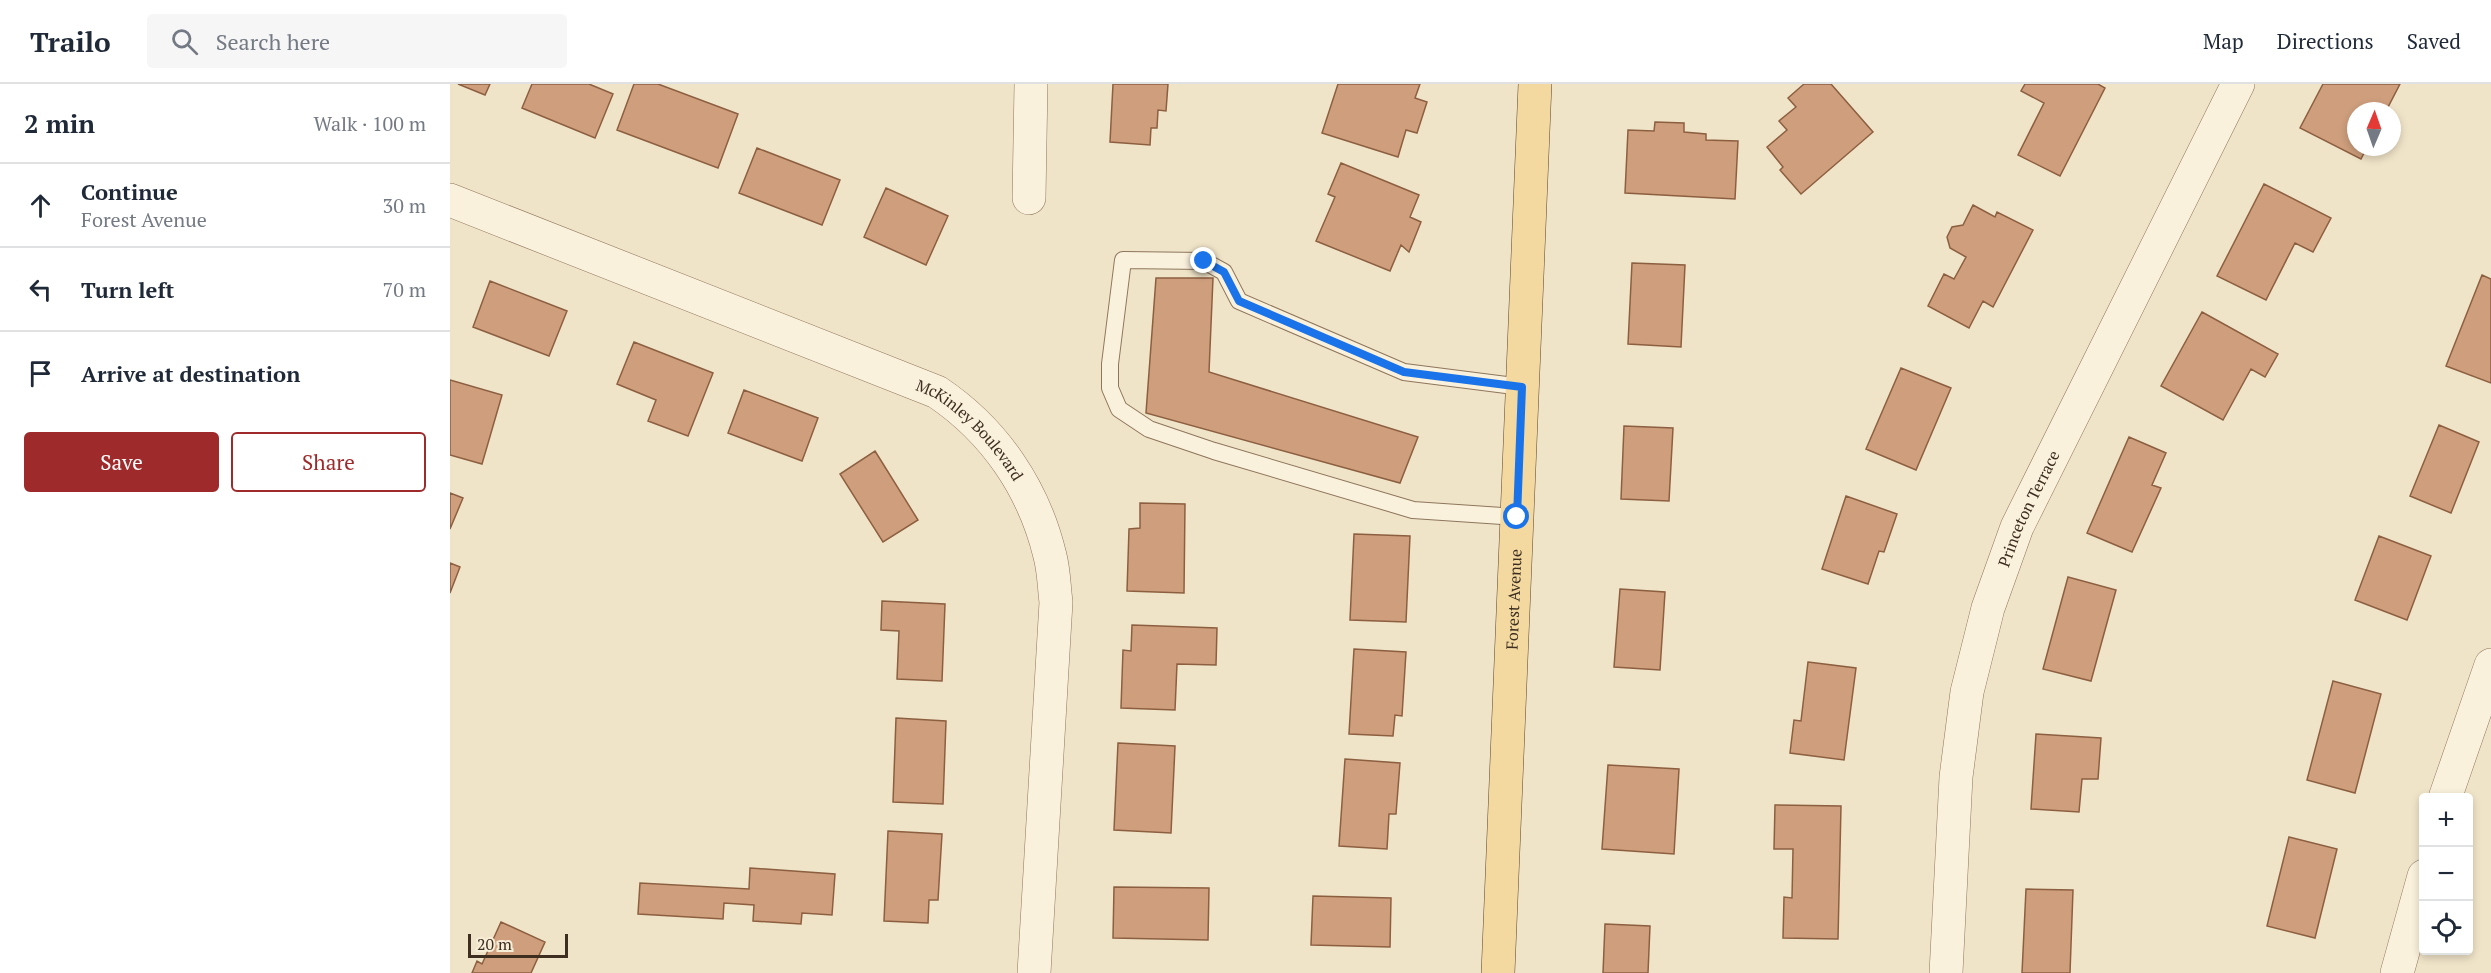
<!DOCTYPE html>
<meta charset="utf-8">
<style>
:root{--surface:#fff;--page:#f6f6f7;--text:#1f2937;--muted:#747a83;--line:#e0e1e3;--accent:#9e2a2b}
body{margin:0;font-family:"PT Serif",serif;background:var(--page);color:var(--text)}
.controls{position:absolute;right:18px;bottom:18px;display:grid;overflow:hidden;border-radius:6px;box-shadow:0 3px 9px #0003}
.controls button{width:54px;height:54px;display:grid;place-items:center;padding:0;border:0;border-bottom:2px solid var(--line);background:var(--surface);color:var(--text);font:30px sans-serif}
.compass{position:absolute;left:1897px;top:18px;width:54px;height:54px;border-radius:50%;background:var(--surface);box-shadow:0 3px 9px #0003;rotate:2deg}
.scale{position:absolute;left:18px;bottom:15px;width:100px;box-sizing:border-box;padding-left:6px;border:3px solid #3d2e20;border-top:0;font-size:16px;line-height:21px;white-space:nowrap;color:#3d2e20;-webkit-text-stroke:4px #f7eed8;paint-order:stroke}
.stop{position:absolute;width:18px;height:18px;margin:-14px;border:4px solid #1a73e8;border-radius:50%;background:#fff}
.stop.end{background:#1a73e8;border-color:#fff;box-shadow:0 2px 6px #0008}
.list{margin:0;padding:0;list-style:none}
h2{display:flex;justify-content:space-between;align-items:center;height:78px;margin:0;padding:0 24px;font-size:26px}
h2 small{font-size:20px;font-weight:400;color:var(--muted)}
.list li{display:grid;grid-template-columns:39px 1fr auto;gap:18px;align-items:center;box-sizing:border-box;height:84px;padding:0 24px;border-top:2px solid var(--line)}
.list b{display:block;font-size:22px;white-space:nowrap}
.list p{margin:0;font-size:20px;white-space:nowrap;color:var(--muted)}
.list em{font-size:20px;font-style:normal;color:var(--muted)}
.actions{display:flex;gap:12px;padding:18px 24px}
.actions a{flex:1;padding:14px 0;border:2px solid var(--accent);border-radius:6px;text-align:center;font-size:21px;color:var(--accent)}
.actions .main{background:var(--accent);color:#fff}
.icon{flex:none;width:33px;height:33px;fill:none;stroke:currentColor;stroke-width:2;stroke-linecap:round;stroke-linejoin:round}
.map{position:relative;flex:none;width:2041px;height:889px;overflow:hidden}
header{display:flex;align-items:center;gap:36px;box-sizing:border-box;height:84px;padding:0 30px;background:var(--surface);border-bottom:2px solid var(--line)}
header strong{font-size:28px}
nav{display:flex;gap:33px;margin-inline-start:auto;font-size:21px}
.search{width:420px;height:54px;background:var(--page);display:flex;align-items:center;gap:15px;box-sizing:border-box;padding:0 21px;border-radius:6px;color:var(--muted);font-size:22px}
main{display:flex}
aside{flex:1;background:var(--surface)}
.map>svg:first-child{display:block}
.building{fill:#cf9f7d;stroke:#8d5f41;stroke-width:1.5}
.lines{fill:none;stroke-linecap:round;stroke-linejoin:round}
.lane-casing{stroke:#8d765c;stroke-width:18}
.street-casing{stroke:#8d765c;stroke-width:34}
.primary-casing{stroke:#5b4430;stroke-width:34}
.lane{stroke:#faf1dc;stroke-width:16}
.street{stroke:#faf1dc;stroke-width:33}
.primary{stroke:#f3d9a0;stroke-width:33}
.route{stroke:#1a73e8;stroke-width:8}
.labels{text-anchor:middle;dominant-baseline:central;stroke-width:5;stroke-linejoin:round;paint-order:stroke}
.street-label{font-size:16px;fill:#3d2e20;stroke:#f7eed8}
</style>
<header>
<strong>Trailo</strong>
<div class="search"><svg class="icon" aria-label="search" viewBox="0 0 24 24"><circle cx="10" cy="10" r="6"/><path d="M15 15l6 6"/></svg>Search here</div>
<nav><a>Map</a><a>Directions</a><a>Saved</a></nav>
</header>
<main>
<aside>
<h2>2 min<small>Walk · 100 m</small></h2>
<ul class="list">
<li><svg class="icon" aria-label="ahead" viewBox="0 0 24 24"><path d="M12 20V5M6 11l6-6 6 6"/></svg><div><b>Continue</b><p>Forest Avenue</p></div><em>30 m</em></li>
<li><svg class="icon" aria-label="left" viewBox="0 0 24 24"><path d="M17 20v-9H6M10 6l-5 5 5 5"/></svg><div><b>Turn left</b></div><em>70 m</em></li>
<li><svg class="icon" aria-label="arrive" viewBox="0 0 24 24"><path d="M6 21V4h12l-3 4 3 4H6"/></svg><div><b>Arrive at destination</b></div></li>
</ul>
<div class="actions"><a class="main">Save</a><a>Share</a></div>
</aside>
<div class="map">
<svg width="2041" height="889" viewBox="0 0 2041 889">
<rect width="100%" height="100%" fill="#f0e4c8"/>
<path class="building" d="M8,0H40L35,11Z
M82,0H139L163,10L145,54L72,24Z
M184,0H208L288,30L268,84L167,46Z
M663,0H718L716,27L708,26L707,44H701L700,61L660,58Z
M888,0H970L965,14L977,18L967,49L956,46L948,73L872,49Z
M1354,0H1381L1423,48L1351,110L1330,86L1333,83L1317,63L1337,46L1329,37L1346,23L1338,14Z
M1575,0H1648L1655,4L1610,92L1568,71L1594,19L1571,7Z
M1873,0H1950L1936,27H1906V63H1917L1911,75L1850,44Z
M1205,38L1234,39V48L1256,50V56L1288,57L1285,115L1175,109L1178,46L1204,47Z
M307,64L390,96L372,141L289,109Z
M891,79L969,111L960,133L971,138L959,168L951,161L940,187L866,157L885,113L878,110Z
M1814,100L1881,134L1863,168L1845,159L1816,216L1767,192Z
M436,104L498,132L476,181L414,153Z
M1523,121L1545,133L1547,128L1583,146L1543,223L1533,217L1519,244L1478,222L1494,190L1504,195L1516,173L1500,164L1497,153L1502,143L1513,141Z
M1182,179L1235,181L1231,263L1178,260Z
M2032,191L2041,195V299L1996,282Z
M706,194H763L759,288L968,353L950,399L696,329Z
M40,197L117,227L99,272L23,243Z
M1752,228L1828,270L1815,293L1801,285L1773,336L1711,302Z
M184,258L263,289L238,352L198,337L206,316L167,300Z
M1451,284L1501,304L1466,386L1416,365Z
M0,296L52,311L32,380L0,371Z
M294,306L368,334L352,377L278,349Z
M1989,341L2029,358L2001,429L1960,412Z
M1174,342L1223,344L1219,417L1171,415Z
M1679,353L1716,369L1702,401L1711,404L1682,468L1637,449Z
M425,367L468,436L433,458L390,390Z
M0,409L13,414L0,445Z
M1396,412L1447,430L1434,468L1429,467L1418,500L1372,485Z
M690,419L735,420L734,509L677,507L679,445L690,444Z
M904,450L960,452L956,538L900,536Z
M1929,452L1981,472L1957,536L1905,516Z
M0,479L10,483L0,509Z
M1618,493L1666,506L1641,597L1593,585Z
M1170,505L1215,508L1210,586L1164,583Z
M432,517L495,520L492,597L447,595L449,547L431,546Z
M682,541L767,544L766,581L727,580L725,626L671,624L673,566L681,567Z
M904,565L956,568L952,632L945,631L943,652L899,650Z
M1358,578L1406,584L1394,676L1340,669L1344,636L1351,637Z
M1883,597L1931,610L1905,709L1857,696Z
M446,634L496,637L493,720L443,718Z
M1586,650L1651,654L1648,695H1632L1629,728L1581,725Z
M668,659L725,662L721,749L664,746Z
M895,675L950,679L946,730H939L937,765L889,762Z
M1158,681L1229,685L1224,770L1152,765Z
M1325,721L1391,722L1388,855L1333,854L1334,813L1342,814L1343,765H1324Z
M438,747L492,750L488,816H479L478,839L434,837Z
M1839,753L1887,765L1865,854L1817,842Z
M300,784L385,790L382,831L352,829L351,840L303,837L304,821L274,819L273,835L188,830L190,799L299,805Z
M664,803L759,804L758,856L663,854Z
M1576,805L1623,806L1620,889H1572Z
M863,812L941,814L940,863L861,861Z
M51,838L95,858L81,889H22L27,877L32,880Z
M1155,840L1200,842L1198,889H1153Z"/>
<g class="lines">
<defs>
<path id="lane" d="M1067,433L963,426L764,367L699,345L669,325L660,304V280L673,176L754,177L774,188L789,217L954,288L1072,303"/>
<g id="street">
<path d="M579,114L581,0"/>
<path id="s1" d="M0,116L487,308C545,347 584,405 600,472C604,487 604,503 606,518L584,889"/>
<path d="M1995,714L2041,581"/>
<path id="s2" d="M1496,889L1506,693L1517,608L1538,524L1567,443L1788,0"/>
<path d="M1947,889L1974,792"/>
</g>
<g id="primary">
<path id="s3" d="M1048,889L1085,0"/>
</g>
</defs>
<use href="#lane" class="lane-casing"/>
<use href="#street" class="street-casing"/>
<use href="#primary" class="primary-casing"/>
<use href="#lane" class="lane"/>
<use href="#street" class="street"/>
<use href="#primary" class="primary"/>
</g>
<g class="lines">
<path class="route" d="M754,177L774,188L789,217L954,288L1072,303L1067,433"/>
</g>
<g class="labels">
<g class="street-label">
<text stroke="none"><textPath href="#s1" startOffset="573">McKinley Boulevard</textPath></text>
<text stroke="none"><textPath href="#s2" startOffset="476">Princeton Terrace</textPath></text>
<text stroke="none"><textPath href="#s3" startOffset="374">Forest Avenue</textPath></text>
</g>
</g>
</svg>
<div class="controls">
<button>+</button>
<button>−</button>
<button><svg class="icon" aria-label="locate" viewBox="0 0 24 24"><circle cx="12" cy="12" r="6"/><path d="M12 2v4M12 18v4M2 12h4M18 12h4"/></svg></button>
</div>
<svg class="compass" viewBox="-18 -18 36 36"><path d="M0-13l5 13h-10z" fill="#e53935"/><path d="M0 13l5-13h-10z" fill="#747a83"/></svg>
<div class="scale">20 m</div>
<div class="stop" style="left:1067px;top:433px"></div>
<div class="stop end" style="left:754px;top:177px"></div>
</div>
</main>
